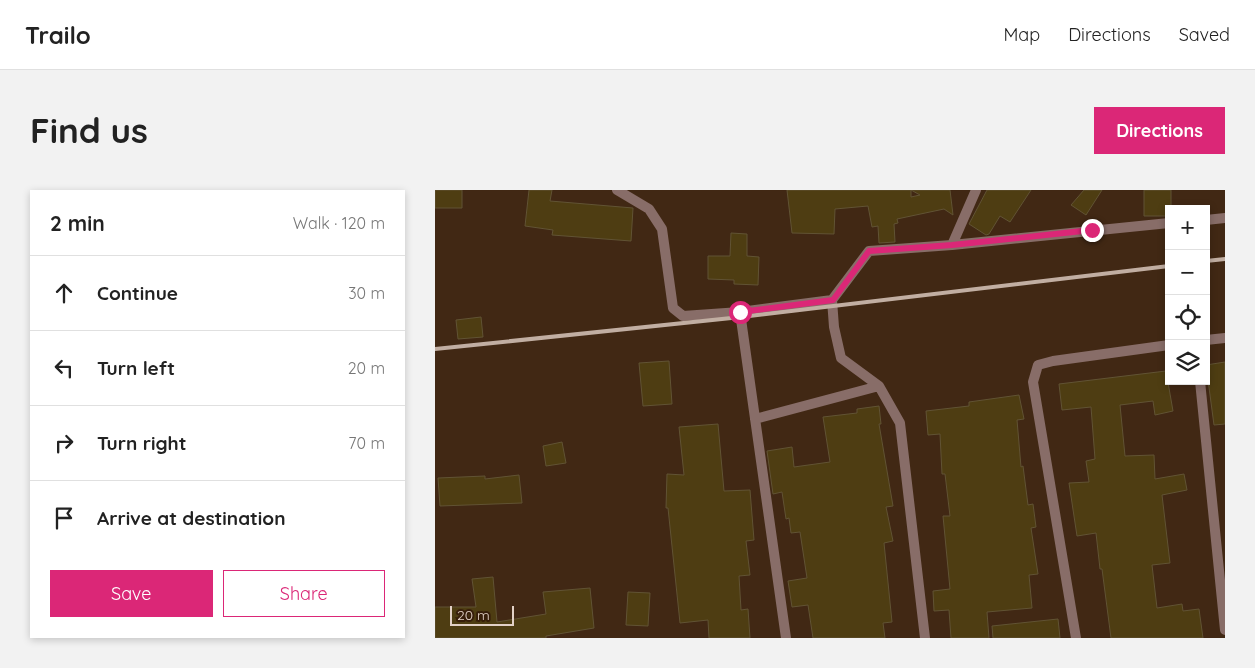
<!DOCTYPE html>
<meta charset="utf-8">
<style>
:root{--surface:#fff;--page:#f2f2f2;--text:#222;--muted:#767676;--line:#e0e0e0;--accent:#db2777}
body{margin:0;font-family:Quicksand,sans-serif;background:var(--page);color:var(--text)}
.controls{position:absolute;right:15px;top:15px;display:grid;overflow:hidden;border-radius:0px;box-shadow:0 2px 8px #0003}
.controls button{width:45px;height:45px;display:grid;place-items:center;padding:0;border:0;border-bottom:1px solid var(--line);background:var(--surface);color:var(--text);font:25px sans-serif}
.scale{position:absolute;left:15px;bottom:12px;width:64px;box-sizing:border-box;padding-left:5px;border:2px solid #e2d1c6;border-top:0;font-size:14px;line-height:18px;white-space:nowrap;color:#e2d1c6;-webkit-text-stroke:4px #371e0a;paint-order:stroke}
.stop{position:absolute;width:15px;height:15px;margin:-11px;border:4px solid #db2777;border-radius:50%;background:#fff}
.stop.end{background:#db2777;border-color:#fff;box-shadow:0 1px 5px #0008}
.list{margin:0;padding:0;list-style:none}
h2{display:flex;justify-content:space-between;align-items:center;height:65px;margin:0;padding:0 20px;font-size:21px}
h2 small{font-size:16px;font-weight:400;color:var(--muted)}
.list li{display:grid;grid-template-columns:32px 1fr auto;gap:15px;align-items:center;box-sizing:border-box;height:75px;padding:0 20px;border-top:1px solid var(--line)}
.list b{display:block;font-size:19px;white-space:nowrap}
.list em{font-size:16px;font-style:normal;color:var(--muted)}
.actions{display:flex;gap:10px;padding:15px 20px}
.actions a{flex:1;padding:11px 0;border:1px solid var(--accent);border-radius:0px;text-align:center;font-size:18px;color:var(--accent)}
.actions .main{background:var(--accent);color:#fff}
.icon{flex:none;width:28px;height:28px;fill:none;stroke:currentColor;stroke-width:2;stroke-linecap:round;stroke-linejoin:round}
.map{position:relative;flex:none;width:790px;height:448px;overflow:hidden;border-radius:0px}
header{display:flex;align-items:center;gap:30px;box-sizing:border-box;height:70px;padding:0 25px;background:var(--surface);border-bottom:1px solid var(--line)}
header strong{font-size:24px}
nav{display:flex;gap:28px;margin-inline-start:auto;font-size:18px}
.intro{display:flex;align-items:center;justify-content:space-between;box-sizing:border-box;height:120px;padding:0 30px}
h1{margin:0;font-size:35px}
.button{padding:12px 22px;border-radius:0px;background:var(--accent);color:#fff;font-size:18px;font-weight:700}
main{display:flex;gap:30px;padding:0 30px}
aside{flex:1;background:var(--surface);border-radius:0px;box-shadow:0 2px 8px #0003}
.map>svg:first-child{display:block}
.building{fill:#4e3d12;stroke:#615334}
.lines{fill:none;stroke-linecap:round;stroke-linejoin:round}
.minor{stroke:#886d68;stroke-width:10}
.rail{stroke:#c1aea2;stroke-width:4}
.route{stroke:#db2777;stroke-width:6}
</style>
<header>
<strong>Trailo</strong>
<nav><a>Map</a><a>Directions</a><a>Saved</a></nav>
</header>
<div class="intro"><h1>Find us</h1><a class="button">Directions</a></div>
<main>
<aside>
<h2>2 min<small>Walk · 120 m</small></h2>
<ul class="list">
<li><svg class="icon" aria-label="ahead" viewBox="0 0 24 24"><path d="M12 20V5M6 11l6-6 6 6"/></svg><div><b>Continue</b></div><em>30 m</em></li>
<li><svg class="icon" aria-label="left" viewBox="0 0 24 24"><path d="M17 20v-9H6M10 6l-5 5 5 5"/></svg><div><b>Turn left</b></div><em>20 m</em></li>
<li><svg class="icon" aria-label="right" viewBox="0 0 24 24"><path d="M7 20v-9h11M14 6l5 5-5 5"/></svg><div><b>Turn right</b></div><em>70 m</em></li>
<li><svg class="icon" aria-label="arrive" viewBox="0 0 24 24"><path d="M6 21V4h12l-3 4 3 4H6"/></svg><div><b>Arrive at destination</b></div></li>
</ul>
<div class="actions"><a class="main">Save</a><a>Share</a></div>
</aside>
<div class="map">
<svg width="790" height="448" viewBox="0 0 790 448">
<rect width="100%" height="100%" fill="#412814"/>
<path class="building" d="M0,0H27V18H0Z
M94,0H117L115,11L198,18L196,51L117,45L118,40L90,36Z
M352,0H476V7L485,5L476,0H515L518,25L509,19L462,29L463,33L459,34L460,52L444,53L443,36L437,37L433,16L400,19L399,44L357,43Z
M552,0H596L575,32L565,26L554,44L551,45L534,34Z
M649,0H667L651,25L636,15Z
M709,0H736V19H734V26H709Z
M296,43L312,44V66L324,67L323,95L299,94V90L273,89V66H295Z
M46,127L48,147L23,149L21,130Z
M234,171L237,214L208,216L204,173Z
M790,172V234L779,235L771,175Z
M731,181L738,221L720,225L718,211L685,215L690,266L719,265L720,289L749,284L752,300L727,305L735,373L717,375L722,418L747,414L748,421L764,419L768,448H676L667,379H665L661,343L642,346L634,293L654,292L651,271L660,269L656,217L627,220L624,194Z
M584,205L589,229L582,230L586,277L588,276L593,315L598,314L601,337L596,338L603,384L594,385L597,418L552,422L554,448H516L514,420L499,421L498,401L515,399L508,326H515L510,284H507L505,244L493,245L491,221L534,216V212Z
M444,216L446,234H444L458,316L451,317L458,351L449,353L457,432L448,433L450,448H378L373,415L357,417L353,391L372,388L365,342L356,343L354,328L351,329L347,302L338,304L332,261L357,257L359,277L395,272L388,227L422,223V219Z
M283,234L289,301L315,300L319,350L311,351L315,385L304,386L306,420L313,419L315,448H274L273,430L245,433L233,318H231L232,284L249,285L244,237Z
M127,252L131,273L111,276L108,256Z
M84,285L87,313L5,316L3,288L50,286V289Z
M58,387L62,432L111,424L108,402L155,398L159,438L111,446V448H0V417H41L37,389Z
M193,402L215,403L213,436L191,435Z
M623,429L625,448H558L557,436Z"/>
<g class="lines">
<path class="minor" d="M182,0L214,19L227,39L238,118L248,126L305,122L397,110L434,61L517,55L541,0
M771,30L790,28
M517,55L734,33
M397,110L399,137L406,168L444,196L465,233L490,448
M305,122L351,448
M771,150L790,148
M765,191L790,440
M320,229L444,196
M641,448L598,192L603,175L618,171L734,155"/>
<path class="rail" d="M771,71L790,69
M0,159L306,127L734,76"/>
</g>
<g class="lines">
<path class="route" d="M305,122L398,110L434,61L517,55L657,40"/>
</g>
</svg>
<div class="controls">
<button>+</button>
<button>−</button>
<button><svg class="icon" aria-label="locate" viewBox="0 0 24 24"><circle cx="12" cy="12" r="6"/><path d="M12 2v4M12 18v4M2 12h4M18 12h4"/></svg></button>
<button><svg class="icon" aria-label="layers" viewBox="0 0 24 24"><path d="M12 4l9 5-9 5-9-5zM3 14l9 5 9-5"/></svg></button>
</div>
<div class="scale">20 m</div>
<div class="stop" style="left:305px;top:122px"></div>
<div class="stop end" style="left:657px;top:40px"></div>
</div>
</main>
